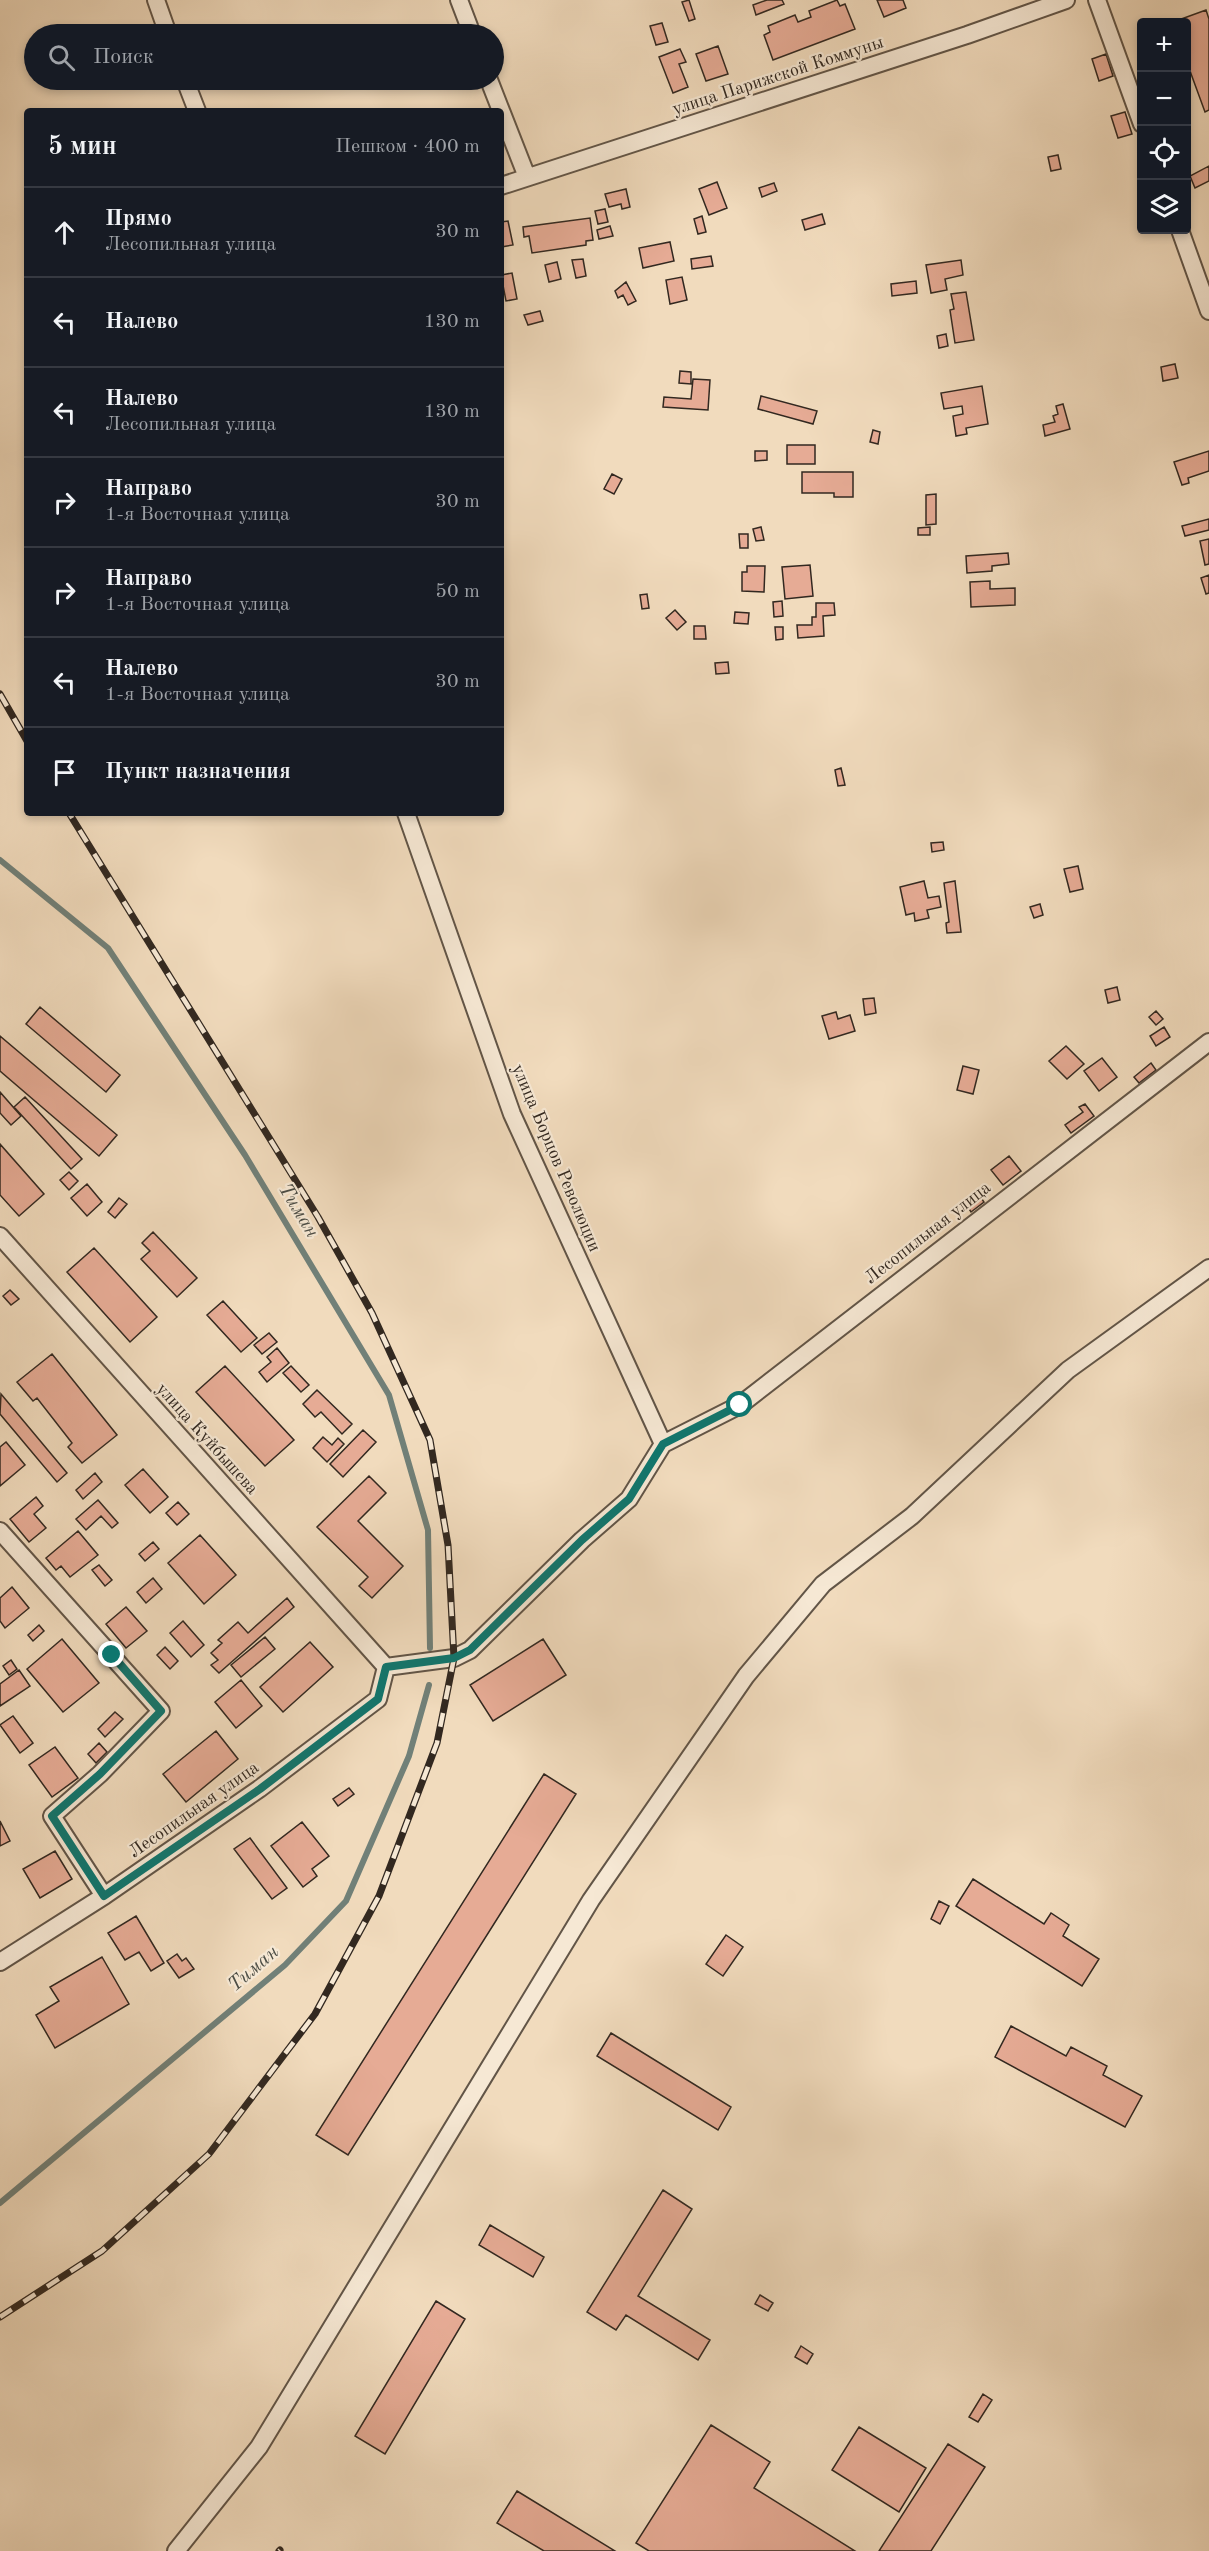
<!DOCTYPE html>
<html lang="ru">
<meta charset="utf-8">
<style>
:root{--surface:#171b24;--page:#242831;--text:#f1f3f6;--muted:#9ea1a6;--line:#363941}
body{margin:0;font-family:"Old Standard TT",serif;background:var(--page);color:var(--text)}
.controls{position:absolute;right:18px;top:18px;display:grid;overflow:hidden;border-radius:6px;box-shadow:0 3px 9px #0003}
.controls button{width:54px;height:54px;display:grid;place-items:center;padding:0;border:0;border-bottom:2px solid var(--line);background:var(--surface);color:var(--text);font:30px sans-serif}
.stop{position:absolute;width:18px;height:18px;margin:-14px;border:4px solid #0f766e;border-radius:50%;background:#fff}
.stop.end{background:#0f766e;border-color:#fff;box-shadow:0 2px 6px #0008}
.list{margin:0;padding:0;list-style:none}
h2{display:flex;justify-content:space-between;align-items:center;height:78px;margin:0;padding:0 24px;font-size:26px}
h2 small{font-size:20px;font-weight:400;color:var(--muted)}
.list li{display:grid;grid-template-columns:39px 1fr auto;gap:18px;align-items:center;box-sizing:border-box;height:90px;padding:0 24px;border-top:2px solid var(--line)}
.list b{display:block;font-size:22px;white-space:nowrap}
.list p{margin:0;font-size:20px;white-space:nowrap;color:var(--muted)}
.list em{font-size:20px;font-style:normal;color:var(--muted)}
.icon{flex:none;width:33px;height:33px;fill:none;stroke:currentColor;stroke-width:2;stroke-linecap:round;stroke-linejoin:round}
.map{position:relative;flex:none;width:1209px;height:2551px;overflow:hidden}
.search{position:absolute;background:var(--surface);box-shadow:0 3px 9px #0003;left:24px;top:24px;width:480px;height:66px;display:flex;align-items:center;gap:15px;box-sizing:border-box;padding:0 21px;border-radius:33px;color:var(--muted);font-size:22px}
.panel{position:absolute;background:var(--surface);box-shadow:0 3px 9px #0003;left:24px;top:108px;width:480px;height:708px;border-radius:6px}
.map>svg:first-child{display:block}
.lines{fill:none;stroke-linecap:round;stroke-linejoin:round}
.stream{stroke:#718078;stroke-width:6}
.building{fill:#e6ab95;stroke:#322820;stroke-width:1.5}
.minor-casing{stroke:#625547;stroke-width:20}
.minor{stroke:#f6e8d4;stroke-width:16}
.rail-casing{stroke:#322820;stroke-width:7}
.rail{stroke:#f6e8d4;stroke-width:4.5;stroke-dasharray:14;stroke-linecap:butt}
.route{stroke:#0f766e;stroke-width:8}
.labels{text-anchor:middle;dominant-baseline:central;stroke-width:4.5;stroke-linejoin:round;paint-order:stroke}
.street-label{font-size:18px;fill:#322820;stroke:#f6e8d4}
.water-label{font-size:20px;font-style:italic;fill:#4c4d45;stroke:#f6e8d4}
</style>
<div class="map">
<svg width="1209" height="2551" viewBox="0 0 1209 2551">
<rect width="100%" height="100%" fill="#f1dbbd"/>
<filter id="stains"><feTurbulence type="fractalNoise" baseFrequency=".00333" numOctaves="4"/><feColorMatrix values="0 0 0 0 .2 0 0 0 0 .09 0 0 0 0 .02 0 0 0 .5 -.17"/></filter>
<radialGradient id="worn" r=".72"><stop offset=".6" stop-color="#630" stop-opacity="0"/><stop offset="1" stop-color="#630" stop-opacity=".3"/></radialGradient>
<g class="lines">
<path class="stream" d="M0,860L108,948L245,1155L389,1395L428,1530L430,1648
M0,2203L285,1965L346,1901L409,1756L429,1685"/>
</g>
<path class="building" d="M689,0L695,19L689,21L682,2Z
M767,0H782L784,4L756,15L753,5Z
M837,0L840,6L845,4L855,29L773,60L764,35L770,32L768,26L795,15L798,22L811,17L809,11Z
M877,0H903L906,8L884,17Z
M1206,10L1209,19V110L1205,112L1186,60V22H1173Z
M662,23L668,42L656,45L650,26Z
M718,46L728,74L706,81L696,54Z
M680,49L686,62L679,64L688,87L673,93L659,57Z
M1106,54L1113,76L1099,81L1092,59Z
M1125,112L1132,134L1118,138L1111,116Z
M1058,155L1061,169L1051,171L1048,157Z
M1209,166V181L1195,188L1190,176Z
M717,182L727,208L709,215L699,189Z
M774,183L777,191L762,197L759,188Z
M626,189L630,207L622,209L621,204L609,207L605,194Z
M605,209L608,222L598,224L595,211Z
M822,214L825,224L805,230L802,220Z
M702,216L706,232L698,234L694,219Z
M590,218L593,240L586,241V245L532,253L529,236L524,237L523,227Z
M508,221L513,245L501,247V222Z
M610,226L613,236L599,239L597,230Z
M670,242L674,261L643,268L639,248Z
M711,256L713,266L692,269L691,259Z
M583,259L586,276L576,278L572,260Z
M961,260L963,275L945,279L947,290L931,293L926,265Z
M557,262L561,279L549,282L545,265Z
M512,273L517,299L506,301L501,275Z
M682,277L687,300L670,304L666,280Z
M916,281L917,293L892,296L891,284Z
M626,282L636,301L628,305L623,295L618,298L615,291Z
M966,292L974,340L955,343L950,310L954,309L951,294Z
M540,311L543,321L528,325L524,315Z
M946,334L948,346L939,348L937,336Z
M1175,364L1178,378L1163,381L1161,367Z
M680,371L691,372V384L679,383Z
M693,379L710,380L708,410L663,407L664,397L691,399Z
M982,386L988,424L966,428L967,434L956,436L953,416L963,414L962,406L944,409L941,393Z
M761,396L817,411L813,424L758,409Z
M1063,404L1070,429L1045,436L1043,425L1055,422L1053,416L1058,414L1056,406Z
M873,430L880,432L878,444L870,442Z
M787,445H815V464H787Z
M755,451H767V460L755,461Z
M1209,451V471L1188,478L1189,483L1182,485L1174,462Z
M802,472H853V497H834V493H802Z
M612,474L622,479L614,494L604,489Z
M936,494V524L926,525V495Z
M1209,519V530L1185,536L1182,526Z
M761,527L764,540L756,541L753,529Z
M930,527V535H918V528Z
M739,534H748V548H740Z
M1209,539V564L1205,565L1200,541Z
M1008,553L1009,564L992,566V571L967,573L966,556Z
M810,565L813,596L785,599L782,567Z
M747,566H765L764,592L742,591V572H747Z
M1209,575V593L1206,594L1201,578Z
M990,581V589L1015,588V605L971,607L970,582Z
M647,594L649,608L642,609L640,595Z
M782,601L783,616L774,617L773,602Z
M816,603H834L835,615L823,616L824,636L798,638L797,625H812V617H816Z
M675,610L686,622L677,630L666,618Z
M735,612L749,613L748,624L734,623Z
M694,626H705L706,639H694Z
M775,627H783V639L776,640Z
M728,662L729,673L716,674L715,663Z
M841,768L845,785L838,786L835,770Z
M943,842L944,850L932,852L931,843Z
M1078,866L1083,889L1070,892L1064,869Z
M924,881L928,898L939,896L941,907L927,910L929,918L915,921L914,913L906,915L900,887Z
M955,881L961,932L947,933L946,923L949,922L944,883Z
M1040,904L1043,915L1034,918L1030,907Z
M1117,987L1120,1000L1108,1003L1105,990Z
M874,998L876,1013L865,1015L863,999Z
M40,1007L120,1075L106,1092L26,1024Z
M1156,1011L1163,1019L1156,1025L1149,1017Z
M836,1012L838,1019L850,1015L855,1031L829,1039L822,1016Z
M1164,1027L1170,1037L1156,1046L1150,1036Z
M0,1036L117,1135L99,1156L0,1071Z
M1066,1046L1084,1064L1067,1079L1049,1061Z
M1102,1058L1117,1077L1099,1091L1084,1071Z
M1151,1063L1156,1070L1139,1083L1134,1077Z
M963,1066L979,1070L973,1094L957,1090Z
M0,1092L21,1116L11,1125L0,1113Z
M25,1097L82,1159L71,1169L14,1107Z
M1085,1104L1094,1116L1071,1133L1065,1125L1083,1112L1079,1107Z
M0,1144L44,1194L19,1216L0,1195Z
M1009,1156L1021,1171L1003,1185L991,1170Z
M69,1172L78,1181L69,1190L60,1180Z
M87,1184L102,1202L87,1216L71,1198Z
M979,1195L984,1202L971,1212L966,1204Z
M119,1198L127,1204L115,1218L108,1212Z
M153,1232L197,1278L177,1297L141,1259L150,1251L142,1243Z
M94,1248L157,1317L130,1342L67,1272Z
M10,1290L19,1299L11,1305L3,1296Z
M223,1301L257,1338L241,1352L207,1315Z
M269,1333L277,1342L262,1354L254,1345Z
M277,1348L289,1363L267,1382L259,1372L271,1362L267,1357Z
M52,1354L117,1435L82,1463L68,1447L72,1443L37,1398L33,1401L17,1382Z
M225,1366L294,1440L265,1466L196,1392Z
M291,1366L309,1385L301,1392L283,1373Z
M317,1390L352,1424L342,1434L321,1412L315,1417L303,1404Z
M1,1394L67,1473L57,1482L0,1414Z
M363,1430L376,1442L343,1477L330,1464Z
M323,1437L332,1445L338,1438L344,1444L327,1462L313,1448Z
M6,1442L25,1465L0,1486V1447Z
M143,1469L168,1497L150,1513L125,1485Z
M95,1473L102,1482L83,1499L76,1490Z
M369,1476L386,1493L358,1521L403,1566L372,1598L359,1586L368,1577L317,1527Z
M36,1497L43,1506L34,1514L46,1528L29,1542L10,1519Z
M98,1500L118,1523L112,1528L101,1516L86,1530L76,1519Z
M178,1502L189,1514L177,1525L166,1513Z
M78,1531L98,1555L70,1577L61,1566L56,1570L46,1558Z
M200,1535L236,1575L204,1604L168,1563Z
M153,1542L159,1549L145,1561L139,1554Z
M99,1565L112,1580L105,1586L92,1570Z
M153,1578L162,1589L146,1603L137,1592Z
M12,1587L29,1608L5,1628L0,1621V1598Z
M287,1598L294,1607L219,1673L211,1665L218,1660L211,1653L222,1643L218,1640L238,1622L248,1633Z
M126,1607L147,1631L126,1648L106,1624Z
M183,1621L204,1645L191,1657L170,1633Z
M39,1625L44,1631L33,1641L28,1635Z
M265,1637L275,1649L241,1677L231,1665Z
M62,1639L99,1683L63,1712L27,1669Z
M543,1639L566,1675L493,1721L470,1685Z
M310,1642L333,1667L283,1712L260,1687Z
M165,1647L178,1661L170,1669L157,1655Z
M11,1660L17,1669L9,1675L3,1666Z
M19,1670L30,1686L0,1706V1684Z
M241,1680L262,1706L236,1728L215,1702Z
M115,1712L123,1719L105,1737L98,1729Z
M13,1716L33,1743L20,1753L0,1725Z
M216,1731L238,1759L186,1802L163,1774Z
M99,1743L107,1752L96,1763L88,1754Z
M55,1747L78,1778L52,1797L29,1765Z
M544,1774L576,1794L348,2155L316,2135Z
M349,1788L354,1794L338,1806L333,1799Z
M0,1821L10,1841L0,1846Z
M302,1822L329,1856L312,1869L317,1876L303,1887L271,1846Z
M250,1838L287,1888L272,1899L234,1849Z
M55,1851L72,1879L40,1898L23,1869Z
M973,1879L1044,1924L1051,1913L1069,1925L1063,1936L1099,1959L1082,1986L956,1906Z
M939,1901L949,1906L940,1924L931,1919Z
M136,1916L164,1963L151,1971L139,1952L125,1960L108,1933Z
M726,1935L743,1947L723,1976L706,1964Z
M177,1954L182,1961L186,1958L194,1969L179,1978L167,1961Z
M102,1957L129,2004L55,2048L36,2015L59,2001L50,1987Z
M1011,2026L1066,2056L1071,2047L1107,2066L1103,2075L1142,2096L1125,2127L995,2057Z
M611,2033L731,2107L718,2130L597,2056Z
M663,2190L692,2209L638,2296L710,2340L698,2360L626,2315L616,2330L587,2312Z
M490,2225L544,2257L533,2277L479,2245Z
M760,2295L773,2303L768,2311L755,2304Z
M436,2301L465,2319L385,2454L355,2436Z
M801,2346L813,2354L807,2364L795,2357Z
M983,2394L992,2400L978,2422L969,2417Z
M711,2425L770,2462L754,2488L855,2551H649L636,2543Z
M859,2427L926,2468L899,2512L832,2470Z
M948,2444L985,2467L931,2551H879Z
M517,2491L615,2551H544L497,2523Z"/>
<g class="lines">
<defs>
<path id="minor" d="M156,0L168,34
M459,0L472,34
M1097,0L1142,124
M185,80L197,111
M489,80L527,177
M501,186L967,35L1066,0
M1180,230L1209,311
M406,813L512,1114L663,1444
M0,1236L386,1667
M663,1444L740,1405L1209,1042
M0,1531L161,1711L100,1774L52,1816L104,1896
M386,1667L454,1658L470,1650L582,1540L629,1499L663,1444
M0,1962L104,1896L259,1789L378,1699L386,1667
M176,2551L259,2447L591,1900L746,1676L823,1584L912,1516L1068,1370L1209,1268"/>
</defs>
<use href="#minor" class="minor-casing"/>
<use href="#minor" class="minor"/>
<defs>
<path id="rail" d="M0,694L27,741
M0,2317L102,2251L209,2154L315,2014L379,1896L437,1743L454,1658L448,1545L430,1440L372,1313L318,1217L69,813
M279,2551L280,2550"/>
</defs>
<use href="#rail" class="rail-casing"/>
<use href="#rail" class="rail"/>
</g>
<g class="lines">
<path class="route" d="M112,1655L161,1711L100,1774L52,1816L104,1896L260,1789L378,1699L386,1667L454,1658L470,1650L582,1540L629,1499L663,1444L740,1405"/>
</g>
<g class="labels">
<g class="street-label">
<text transform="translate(778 76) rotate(-18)">улица Парижской Коммуны</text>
<text transform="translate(556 1158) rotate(67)">улица Борцов Революции</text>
<text transform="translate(928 1233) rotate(-38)">Лесопильная улица</text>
<text transform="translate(207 1439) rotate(48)">улица Куйбышева</text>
<text transform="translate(194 1810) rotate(-35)">Лесопильная улица</text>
</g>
<g class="water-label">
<text transform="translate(298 1211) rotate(59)">Тиман</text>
<text transform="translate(254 1969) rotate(-41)">Тиман</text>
</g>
</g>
<rect width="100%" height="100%" filter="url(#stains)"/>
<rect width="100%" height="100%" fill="url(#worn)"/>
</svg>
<div class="controls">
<button>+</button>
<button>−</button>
<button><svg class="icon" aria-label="locate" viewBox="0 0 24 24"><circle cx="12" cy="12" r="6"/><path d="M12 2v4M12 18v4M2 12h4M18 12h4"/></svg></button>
<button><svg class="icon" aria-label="layers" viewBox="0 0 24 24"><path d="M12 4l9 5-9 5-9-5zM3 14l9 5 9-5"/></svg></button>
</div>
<div class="stop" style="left:740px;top:1405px"></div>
<div class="stop end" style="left:112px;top:1655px"></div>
<div class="search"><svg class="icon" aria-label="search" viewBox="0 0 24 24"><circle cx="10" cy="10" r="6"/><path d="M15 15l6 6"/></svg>Поиск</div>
<section class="panel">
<h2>5 мин<small>Пешком · 400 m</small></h2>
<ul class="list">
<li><svg class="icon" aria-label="ahead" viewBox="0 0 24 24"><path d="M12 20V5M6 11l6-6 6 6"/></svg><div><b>Прямо</b><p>Лесопильная улица</p></div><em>30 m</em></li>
<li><svg class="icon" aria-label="left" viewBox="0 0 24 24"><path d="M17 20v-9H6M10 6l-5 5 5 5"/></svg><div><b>Налево</b></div><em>130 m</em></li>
<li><svg class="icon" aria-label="left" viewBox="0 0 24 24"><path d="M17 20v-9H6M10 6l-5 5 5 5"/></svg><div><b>Налево</b><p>Лесопильная улица</p></div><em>130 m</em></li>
<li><svg class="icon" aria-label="right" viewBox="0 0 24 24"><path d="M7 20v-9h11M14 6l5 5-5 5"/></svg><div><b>Направо</b><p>1-я Восточная улица</p></div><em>30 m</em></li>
<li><svg class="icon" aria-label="right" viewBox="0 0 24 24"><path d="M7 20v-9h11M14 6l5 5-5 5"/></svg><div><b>Направо</b><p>1-я Восточная улица</p></div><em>50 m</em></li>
<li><svg class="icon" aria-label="left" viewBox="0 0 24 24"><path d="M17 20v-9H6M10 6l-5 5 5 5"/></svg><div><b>Налево</b><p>1-я Восточная улица</p></div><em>30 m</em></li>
<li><svg class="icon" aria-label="arrive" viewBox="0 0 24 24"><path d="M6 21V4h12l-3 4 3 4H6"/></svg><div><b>Пункт назначения</b></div></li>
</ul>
</section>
</div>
